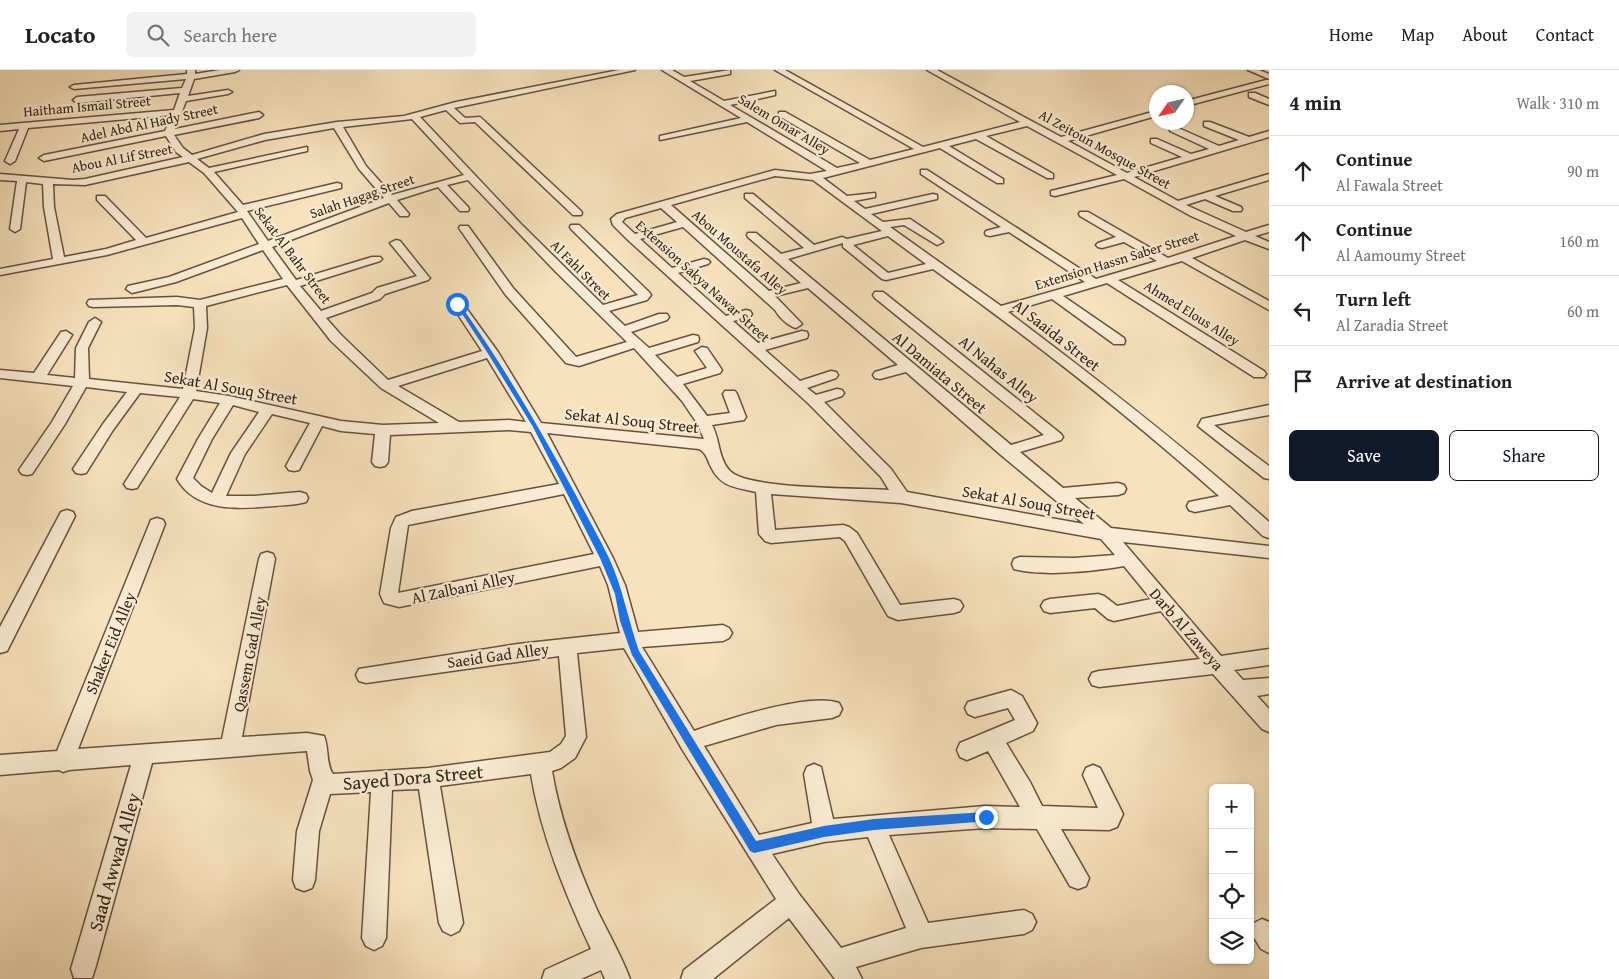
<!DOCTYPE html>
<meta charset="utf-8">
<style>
:root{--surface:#fff;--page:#f2f2f2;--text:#202124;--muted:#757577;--line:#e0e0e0;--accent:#111827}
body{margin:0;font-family:"Gentium Book Plus",serif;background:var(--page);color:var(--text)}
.controls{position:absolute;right:15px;bottom:15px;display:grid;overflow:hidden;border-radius:8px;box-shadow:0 1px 4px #0004}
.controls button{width:45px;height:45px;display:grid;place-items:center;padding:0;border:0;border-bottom:1px solid var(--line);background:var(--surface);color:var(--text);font:25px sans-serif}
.compass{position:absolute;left:1149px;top:15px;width:45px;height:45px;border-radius:50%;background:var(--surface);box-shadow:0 1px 4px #0004;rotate:236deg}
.stop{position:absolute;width:15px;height:15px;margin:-11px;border:4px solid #1a73e8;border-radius:50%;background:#fff}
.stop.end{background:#1a73e8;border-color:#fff;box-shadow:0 1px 5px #0008}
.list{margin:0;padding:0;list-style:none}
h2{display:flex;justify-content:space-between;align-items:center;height:65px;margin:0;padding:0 20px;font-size:21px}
h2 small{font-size:16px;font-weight:400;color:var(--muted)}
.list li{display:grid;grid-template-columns:32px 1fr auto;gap:15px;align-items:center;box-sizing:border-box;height:70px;padding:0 20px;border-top:1px solid var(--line)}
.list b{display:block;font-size:19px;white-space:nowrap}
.list p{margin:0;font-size:16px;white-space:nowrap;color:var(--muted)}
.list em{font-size:16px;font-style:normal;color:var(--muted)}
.actions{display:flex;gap:10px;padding:15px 20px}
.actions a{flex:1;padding:11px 0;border:1px solid var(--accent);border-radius:8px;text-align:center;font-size:18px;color:var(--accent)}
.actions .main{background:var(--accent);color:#fff}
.icon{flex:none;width:28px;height:28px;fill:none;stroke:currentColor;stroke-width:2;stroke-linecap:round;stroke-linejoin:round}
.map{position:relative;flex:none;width:1269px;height:909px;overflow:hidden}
header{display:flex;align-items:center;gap:30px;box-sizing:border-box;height:70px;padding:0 25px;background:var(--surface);border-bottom:1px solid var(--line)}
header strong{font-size:24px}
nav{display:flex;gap:28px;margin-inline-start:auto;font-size:18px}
.search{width:350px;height:45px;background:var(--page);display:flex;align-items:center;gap:12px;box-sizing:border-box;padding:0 18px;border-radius:8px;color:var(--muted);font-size:19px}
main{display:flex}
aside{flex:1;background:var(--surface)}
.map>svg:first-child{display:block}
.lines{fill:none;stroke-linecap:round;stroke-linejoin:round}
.street-casing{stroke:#66513e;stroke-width:3}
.street{fill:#faecd4;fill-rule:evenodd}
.route{fill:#1a73e8}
.labels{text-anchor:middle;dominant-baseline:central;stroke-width:4.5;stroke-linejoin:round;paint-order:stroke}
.far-street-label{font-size:14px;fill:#352114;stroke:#faecd4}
.street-label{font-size:16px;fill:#352114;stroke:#faecd4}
.near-street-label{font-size:19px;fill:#352114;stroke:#faecd4}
</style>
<header>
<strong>Locato</strong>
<div class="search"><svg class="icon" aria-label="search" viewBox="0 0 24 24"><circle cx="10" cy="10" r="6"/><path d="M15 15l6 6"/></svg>Search here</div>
<nav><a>Home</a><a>Map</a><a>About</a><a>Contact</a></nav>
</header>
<main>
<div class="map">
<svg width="1269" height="909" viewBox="0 0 1269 909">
<rect width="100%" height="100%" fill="#f7e2bd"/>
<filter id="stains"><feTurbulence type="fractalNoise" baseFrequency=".004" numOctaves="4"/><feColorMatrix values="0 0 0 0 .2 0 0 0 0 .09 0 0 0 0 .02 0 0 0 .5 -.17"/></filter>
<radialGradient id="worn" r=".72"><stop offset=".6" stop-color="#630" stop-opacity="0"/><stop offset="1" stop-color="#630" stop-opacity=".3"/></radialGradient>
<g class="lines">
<defs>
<path id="street" d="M187,0H195V4L220,0H239L235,2L194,9L188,26L228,20L232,22L228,24L186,31L175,59L259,42L263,45L259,48L174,65L183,78L192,85L264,64L337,52L404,46L456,32L619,0H635L454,38L465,48L480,47L581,141L582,143L581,145H573L475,52L460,53L446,40L420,47L521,154L603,235L638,225L571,159L570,157L571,155H579L649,222L651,225L647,230L609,241L625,256L659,244H667L669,247L667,250L631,262L649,278L693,265L698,266L699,269L698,272L655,285L677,307L707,298L695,281L702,277L707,278L722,300L720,303L683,314L707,346L730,343L723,324L725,321H735L737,324L746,347L744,350L712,355C720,370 718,387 729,400C744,420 861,418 889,420L881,407L809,334L628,170L613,155L611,149L617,144L775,100L810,104L827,101L747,52L660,70V66L741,48L662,0H672L684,7L730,0V4L690,11L724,31L775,21V25L730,35L837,98L860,93L779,46V42H785L870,90L914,79L775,0H785L923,77L1020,52L927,0H937L1061,67L1156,41V46L1068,71L1127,103L1182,87L1151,73V69H1157L1191,84L1209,79L1170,61V57H1176L1219,76L1239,70L1204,56V52H1210L1249,67L1269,61V67L1134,107L1178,131L1269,104V110L1215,126L1241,137L1242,139L1241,141H1233L1205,129L1186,135L1246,162L1269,155V162L1255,166L1269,172V179L1245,170L1192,188L1269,231V240L1182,191L1118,210L1264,301L1266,304L1264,307H1254L1107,213L1063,226L1124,268L1125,271L1124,274H1114L1052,229L1008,242C1097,309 1186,378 1269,452V468L1263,466L1230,435L1195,442L1189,440L1187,436L1189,432L1219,426C1128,345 1032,270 933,199L886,210L882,209L843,177V173L788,189L1011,375L1044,365L875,228L873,225L875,222H883L1061,364L1063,367L1061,370L1020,382L1063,418L1118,413L1124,415L1126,419L1124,423L1118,425L1075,428L1111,458L1269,476V488L1123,472L1221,586L1269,579V595L1234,600L1243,610L1269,608V624L1257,626L1269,639V662L1262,659L1213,604L1099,617L1092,615L1089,609L1092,603L1099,601L1200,589L1161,541L1114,551L1108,549L1095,538L1050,543L1044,541L1041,536L1044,531L1050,529L1098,524L1104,526L1117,536L1151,529L1124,496C1096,501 1041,507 1014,499L1012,494L1014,489L1020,487L1074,488L1115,485L1101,469L901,433L771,424L775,460L843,455L849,457L857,463L900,535L954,529L960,531L963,536L960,541L954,543L898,550L888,546L845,471L840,467L771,473L765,471L759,464L756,422C734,417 720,417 710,395C707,388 706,383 699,379L547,363L613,488L625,515L638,562L723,555L729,558L732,563L729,568L723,571L642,577L694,661C726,650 809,622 839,633L842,639L839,645L832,648L776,655L704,676L759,765L812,753L804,704L807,697L814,694L821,697L833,749L985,736L1020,737L988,681L967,690L960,687L957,680L960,673L1015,650L1008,638L975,647L968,644L965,638L968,632L1011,620L1022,626L1037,653L1033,661L1006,673L1030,712L1042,736L1098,738L1083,705L1086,698L1093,695L1100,698L1123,744L1117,757L1109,760L1061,759L1089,808L1086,816L1078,819L1070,816L1037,759L985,758L889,765L928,853L1024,840L1032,844L1036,852L1032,860L1024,864L921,878L856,897L862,909H835L789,848L713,909H681L684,900L776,829L682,679L624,578L577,583L586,667L575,688L561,698L552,701C560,749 577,795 597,840C608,863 621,885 630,909H605L601,900L581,909H542L545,900L591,879C565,823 541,765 531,704L440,716L463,853L459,861L451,865L443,861L439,853L419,719L392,720L386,868L382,876L374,880L366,876L362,868L371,722L330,724L319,761L315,810L312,818L304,821L296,818L293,810L297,761L313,710L310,701L307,681L152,693L95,899L92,908H74L71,899L131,695L69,700L63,702L59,700L0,705V685L57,681L151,450L157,448L163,450L165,454L78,679L222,669L259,489L261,484L267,482L273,484L275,489L242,667L307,663L324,666C329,678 326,695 333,704L428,698L550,682L561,674L566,666L559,586L366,613L359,611L356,605L359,599L518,574L620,563L608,515L600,496L399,537L384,533L380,524L391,458L396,447L412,441L559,414L531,362L509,360L390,365L388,392L385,396L380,397L375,396L372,392L375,364L341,361L322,356L299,400L294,401L289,400L286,396L310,353L272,344L245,384L226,426H254L300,422L306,424L308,428L306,432C296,435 285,435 275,436C240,439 197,443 177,409L198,369L220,333L193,329L137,418L132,419L127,418L124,414L180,327L140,323L113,360L86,403L81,404L76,403L73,399L103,354L127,322L86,317L65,354L32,404L27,405L22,404L19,400L52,352L73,316L0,308V300L34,303L61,262L66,261L72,265L47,305L75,308L76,278L89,252L95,248L101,252L88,278L89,309L183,319L195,258L194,237L177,235L93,237L89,236L87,233L89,230L177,227L200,230L283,209L263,180L176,212L132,223L126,219L128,216L169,207L259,174L242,148L107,185L0,205V199L53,189L44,137L43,114L26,112L20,159L15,162L10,159L17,111L0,110V104L73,110L85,109L183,87L176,82L166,66L44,91L39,88L44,85L165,61L172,45L28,58L15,91L10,94L5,91L19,59L0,61V55L174,40L180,23L77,33L73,30L77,27L182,18L186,9L74,19L70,17L74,15L187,4ZM412,49L464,105L392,125L366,96L343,57ZM1027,56L1117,105L1051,121V125L1055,126L1124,109L1191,146L1236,166L1168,188L1088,142H1080L1079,144L1080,146L1116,167L1098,173L1096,175L1098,177L1102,178L1124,172L1157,191L1096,209L927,100H921V104L1001,157L986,161L985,163L986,165L990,166L1009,162L1085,212L1001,236L890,157L904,155L937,175L943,172L941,170L910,149L883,152L871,144L937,129V125L933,124L865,139L854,131L875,127V123L847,126L823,108L940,78L997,113H1003V109L949,76L976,69L1047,108H1053V104L986,66ZM334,58L359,99L384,128L268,171L247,141L341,118V114L337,113L243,135L214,102L307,81V77L209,98L197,89L265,70ZM189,92L204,103L238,142L146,168L105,126H97V130L136,170L106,179L64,187L54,137L53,114L85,115ZM775,106L813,110L882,161L847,169L842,167L814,175L753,124H745V128L804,178L781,184L756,163H748L747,165L748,167L801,213L769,221L671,135ZM468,110L555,201L627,272L576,287L513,218L468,156H460L459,158L505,224L566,293L579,296L634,278L682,331L697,353L704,369L541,353L498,282L461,231L457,230L451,234L482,281L388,310L341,265L326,248L380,229L385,224L428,210L430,208L428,206L400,171L396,170L390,173L417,206L377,218L372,223L321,241L300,216L380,191L382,189L380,187H372L296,210L272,177L389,133L400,146H408L409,144L397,130L438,117L460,141H468L469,139L468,137L447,115ZM661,138L677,152L635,164L622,152L625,148ZM683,157L775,240C779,247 788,256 796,258L802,254L775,226L808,218L898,295L875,302L873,305L875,308L880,309L906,302L1001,385L1084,454L907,422L891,399L824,332L842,326L844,323L842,320L837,319L816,325L807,318L836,308L838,305L836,302L831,301L800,311L765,280L807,268L808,265L807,262L802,261L758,273L733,251L750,247L752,244L750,241L746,240L726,246L678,203L708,194L710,192L708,190L704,189L672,198L640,169ZM888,166L926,194L888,203L853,175ZM287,215L331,271L381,318L439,353L383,355L341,351L229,326L196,321L207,258L206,236ZM487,288L526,352L509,350L459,352L398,316ZM233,335L259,342L231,383L212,423L201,416L193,408L212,369ZM564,424L594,484L398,523L408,455ZM868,767L906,858L841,878L799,824L772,784L824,772Z
M1248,0H1259L1269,4V9Z
M1266,10H1269V14L1186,36V31Z
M1249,23H1255L1269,29V35L1249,27Z
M1269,335V345L1214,355L1269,396V409L1264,408L1198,356L1202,349Z
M67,440L73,442L75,446L7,581L0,583V557L61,442Z
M1262,849L1269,852V883L1261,879L1250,861L1254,853Z"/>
</defs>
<use href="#street" class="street-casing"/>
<use href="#street" class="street"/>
</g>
<path class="route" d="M455,233H459C503,295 541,360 577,427C587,447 599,467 609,488C623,518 628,550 639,581L756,771L824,756L874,749L986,742L989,743L991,747L989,751L874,760L824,767L754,783L750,781L632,585L620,551L615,524L600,488L533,357L487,282Z"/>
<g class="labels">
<g class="far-street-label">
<text transform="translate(87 36) rotate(-5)">Haitham Ismail Street</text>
<text transform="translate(149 53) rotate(-12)">Adel Abd Al Hady Street</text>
<text transform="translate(784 54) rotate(31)">Salem Omar Alley</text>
<text transform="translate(1105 79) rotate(29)">Al Zeitoun Mosque Street</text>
<text transform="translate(122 88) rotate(-11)">Abou Al Lif Street</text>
<text transform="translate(362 126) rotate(-19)">Salah Hagag Street</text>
<text transform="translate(740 182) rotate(41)">Abou Moustafa Alley</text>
<text transform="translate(293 185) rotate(53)">Sekat Al Bahr Street</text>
<text transform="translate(1117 190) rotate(-17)">Extension Hassn Saber Street</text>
<text transform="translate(581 200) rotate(45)">Al Fahl Street</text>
<text transform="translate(703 211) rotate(42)">Extension Sakya Nawar Street</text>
<text transform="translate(1192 243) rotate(32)">Ahmed Elous Alley</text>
</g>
<g class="street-label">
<text transform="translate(1057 265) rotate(38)">Al Saaida Street</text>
<text transform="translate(999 299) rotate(39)">Al Nahas Alley</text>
<text transform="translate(940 302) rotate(40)">Al Damiata Street</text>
<text transform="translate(231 317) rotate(10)">Sekat Al Souq Street</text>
<text transform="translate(632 350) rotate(6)">Sekat Al Souq Street</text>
<text transform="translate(1029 432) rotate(10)">Sekat Al Souq Street</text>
<text transform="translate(463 517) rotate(-12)">Al Zalbani Alley</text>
<text transform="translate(1187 559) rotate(49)">Darb Al Zaweya</text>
<text transform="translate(110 573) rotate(-68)">Shaker Eid Alley</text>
<text transform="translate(249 584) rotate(-79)">Qassem Gad Alley</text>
<text transform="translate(498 585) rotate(-8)">Saeid Gad Alley</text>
</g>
<g class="near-street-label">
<text transform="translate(413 707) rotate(-5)">Sayed Dora Street</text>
<text transform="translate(114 792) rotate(-74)">Saad Awwad Alley</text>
</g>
</g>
<rect width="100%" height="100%" filter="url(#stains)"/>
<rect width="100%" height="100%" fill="url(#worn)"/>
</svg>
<div class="controls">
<button>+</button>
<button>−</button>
<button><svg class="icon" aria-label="locate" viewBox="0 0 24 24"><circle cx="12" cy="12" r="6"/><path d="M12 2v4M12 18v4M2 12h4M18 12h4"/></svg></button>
<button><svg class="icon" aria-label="layers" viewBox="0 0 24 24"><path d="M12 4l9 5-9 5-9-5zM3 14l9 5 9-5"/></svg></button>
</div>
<svg class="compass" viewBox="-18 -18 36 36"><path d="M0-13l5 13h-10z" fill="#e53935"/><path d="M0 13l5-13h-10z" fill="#757577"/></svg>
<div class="stop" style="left:457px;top:234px"></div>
<div class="stop end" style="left:986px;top:747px"></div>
</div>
<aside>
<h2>4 min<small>Walk · 310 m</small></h2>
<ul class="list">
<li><svg class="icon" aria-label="ahead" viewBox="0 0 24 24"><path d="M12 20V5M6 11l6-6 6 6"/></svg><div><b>Continue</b><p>Al Fawala Street</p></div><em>90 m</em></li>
<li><svg class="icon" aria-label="ahead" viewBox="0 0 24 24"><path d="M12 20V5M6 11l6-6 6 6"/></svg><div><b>Continue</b><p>Al Aamoumy Street</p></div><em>160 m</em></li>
<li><svg class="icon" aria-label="left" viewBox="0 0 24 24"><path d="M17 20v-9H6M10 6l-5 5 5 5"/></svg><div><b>Turn left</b><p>Al Zaradia Street</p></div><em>60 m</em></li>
<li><svg class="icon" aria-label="arrive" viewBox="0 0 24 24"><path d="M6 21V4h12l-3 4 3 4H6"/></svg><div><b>Arrive at destination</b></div></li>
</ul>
<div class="actions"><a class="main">Save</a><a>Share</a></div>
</aside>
</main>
